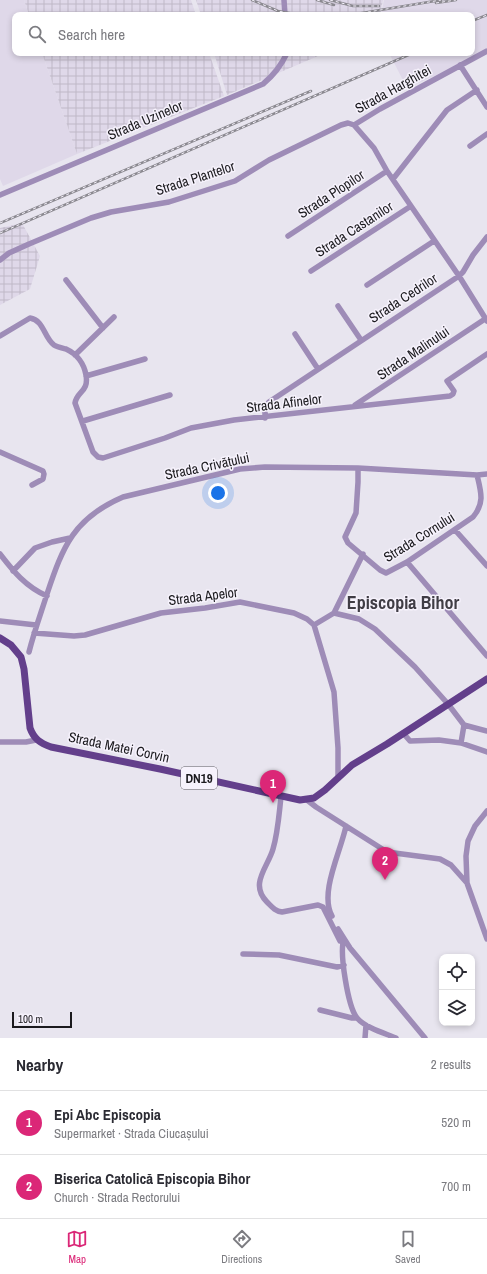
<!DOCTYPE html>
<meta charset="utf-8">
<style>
:root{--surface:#fff;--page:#f7f7f7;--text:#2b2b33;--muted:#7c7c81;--line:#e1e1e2;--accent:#db2777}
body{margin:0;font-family:"Archivo Narrow",sans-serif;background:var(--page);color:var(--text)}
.controls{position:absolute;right:12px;bottom:12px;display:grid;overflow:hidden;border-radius:8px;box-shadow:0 2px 6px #0003}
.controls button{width:36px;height:36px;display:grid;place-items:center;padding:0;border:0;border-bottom:1px solid var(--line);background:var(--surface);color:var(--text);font:20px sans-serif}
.scale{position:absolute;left:12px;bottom:10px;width:60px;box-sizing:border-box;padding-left:4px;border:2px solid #1b1a1e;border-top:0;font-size:11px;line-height:14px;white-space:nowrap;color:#1b1a1e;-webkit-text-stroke:3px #f6f2fc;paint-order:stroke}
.you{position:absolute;left:218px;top:493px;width:14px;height:14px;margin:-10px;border:3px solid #fff;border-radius:50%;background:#1a73e8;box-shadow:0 0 0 6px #1a73e833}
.badge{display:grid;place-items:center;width:26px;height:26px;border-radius:50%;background:var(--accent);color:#fff;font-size:13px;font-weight:700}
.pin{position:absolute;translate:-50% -33px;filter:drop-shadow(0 1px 2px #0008)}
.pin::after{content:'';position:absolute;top:21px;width:14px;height:12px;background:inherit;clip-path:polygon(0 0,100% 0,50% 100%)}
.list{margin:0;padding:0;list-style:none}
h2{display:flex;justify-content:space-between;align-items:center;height:52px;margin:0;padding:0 16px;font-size:17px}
h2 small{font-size:13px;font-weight:400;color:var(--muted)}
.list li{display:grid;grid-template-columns:26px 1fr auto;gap:12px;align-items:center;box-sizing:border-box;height:64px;padding:0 16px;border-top:1px solid var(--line)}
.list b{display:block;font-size:15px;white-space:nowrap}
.list p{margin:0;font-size:13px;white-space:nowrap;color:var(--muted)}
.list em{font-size:13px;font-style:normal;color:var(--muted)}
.icon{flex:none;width:22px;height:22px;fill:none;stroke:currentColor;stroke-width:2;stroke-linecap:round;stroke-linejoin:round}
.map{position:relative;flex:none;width:487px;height:1038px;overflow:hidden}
.search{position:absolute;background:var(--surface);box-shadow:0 2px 6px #0003;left:12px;right:12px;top:12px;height:44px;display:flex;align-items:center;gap:10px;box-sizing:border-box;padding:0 14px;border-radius:8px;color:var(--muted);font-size:15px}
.sheet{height:180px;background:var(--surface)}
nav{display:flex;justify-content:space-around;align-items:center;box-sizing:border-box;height:56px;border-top:1px solid var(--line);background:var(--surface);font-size:11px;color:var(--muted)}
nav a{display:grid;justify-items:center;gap:2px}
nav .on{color:var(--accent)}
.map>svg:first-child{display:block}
.built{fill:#dfd8e9}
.industrial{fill:url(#industrial-grid)}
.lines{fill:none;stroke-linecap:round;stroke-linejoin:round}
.minor{stroke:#9e8cb7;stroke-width:5.5}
.major{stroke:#633f8b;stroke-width:7}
.rail-casing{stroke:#8b8990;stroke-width:2.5}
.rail{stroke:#f6f2fc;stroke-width:1;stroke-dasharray:3;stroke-linecap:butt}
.labels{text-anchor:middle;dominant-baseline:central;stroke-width:3;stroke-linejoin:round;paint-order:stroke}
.shield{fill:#f6f2fc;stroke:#5d5b61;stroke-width:1}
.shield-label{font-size:13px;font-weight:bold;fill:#1b1a1e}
.street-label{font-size:14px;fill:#1b1a1e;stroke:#f6f2fc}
.district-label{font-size:18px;font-weight:bold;fill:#403d45;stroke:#f6f2fc}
</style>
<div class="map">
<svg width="487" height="1038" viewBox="0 0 487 1038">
<defs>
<pattern id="industrial-grid" width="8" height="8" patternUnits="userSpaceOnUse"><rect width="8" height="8" fill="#dfd8e9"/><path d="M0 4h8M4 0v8" fill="none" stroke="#bfb9c7"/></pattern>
</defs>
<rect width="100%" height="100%" fill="#e8e5ef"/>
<path class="built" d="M0,0H24L29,15H15V53H42L77,154L3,186L0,179Z
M384,0H487V53L407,88L389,53H472V15H381Z"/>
<path class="industrial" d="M24,0H191L196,15H29Z
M196,0H383L380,15H201Z
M42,53H209L224,96L77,154Z
M214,53H325L227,95Z
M22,223L40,256L30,289L0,305V228Z"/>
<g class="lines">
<path class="minor" d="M284,0L285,15
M460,65L487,107
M354,125L380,109L487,51
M470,146L487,134
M393,179L447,110L477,90
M0,195L263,84C274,75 281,66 287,53
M288,236L387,171
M0,260L9,253L29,244L91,218L111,212L169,202L235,181L269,160L341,125L348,123L354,125L374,148L387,171L459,276L487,321
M311,271L411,206
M66,280L103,328
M367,285L434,241
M338,306L361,340
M295,334L318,369
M0,336L30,318C44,320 44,338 54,345C57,347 62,348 66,349C77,354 84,364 86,375C89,392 77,391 75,403L93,452L98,457L103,458L165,438L191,428L234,420L450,396L453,394L454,391L447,381L487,354
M75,355L114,317
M86,376L145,359
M355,405L485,319
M265,418V407L269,402L459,276L463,272L473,255L487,237
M83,421L170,395
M0,452L43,471L44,474L43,479L32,485
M358,468V482L356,513L345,537L348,543L380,570L386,573L407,562L473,517C485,503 481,492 477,475
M455,530L487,566
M0,554C13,571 26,587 47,596
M407,562L487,656
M13,571L35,548L52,542L70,538
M334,613L363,554
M0,621L36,625
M314,625L334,613L359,619L375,629L415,667L448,704L464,725L487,731
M34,633L74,636L85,635L161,613L205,608L240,602L294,613L307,619L314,625L334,692L338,748V777
M29,652C34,632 41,613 47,594C63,546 74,518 123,497L240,469L265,467L358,468L477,475L487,474
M403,733L410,741L439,740L461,743L487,752
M0,742H26L36,740
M461,743L464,725
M281,797C279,814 278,832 273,849C268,867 249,884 267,902C272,907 275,911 282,912L318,905L323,907L340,941L344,939C339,952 348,1007 357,1018C366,1028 384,1033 396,1038
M307,800L316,807L387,852L440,859L451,865L467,883
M487,811L475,826L468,841L466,856L467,883L487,939
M332,916C319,893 341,851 346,826
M338,929L350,948L425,1038
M243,954L279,955L337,967L344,965
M320,1010L352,1018H357
M365,1038L366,1025"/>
<path class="major" d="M0,638L11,645L21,657L24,669L30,728C34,739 40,743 51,747L160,769L300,800L314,798L325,790L352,765L387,744L487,679"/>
<defs>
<path id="rail" d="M252,0L278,11L300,15
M317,0L334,5
M330,0L353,6H379
M436,3L456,0
M350,15L441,0
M472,21L487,15
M0,223L311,91
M0,233L413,53"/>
</defs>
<use href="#rail" class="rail-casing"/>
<use href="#rail" class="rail"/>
</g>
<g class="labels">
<rect class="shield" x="181" y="767" width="36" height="22" rx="3"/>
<g class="shield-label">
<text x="199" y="778">DN19</text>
</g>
<g class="street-label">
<text transform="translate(393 89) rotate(-29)">Strada Harghitei</text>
<text transform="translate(145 120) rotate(-23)">Strada Uzinelor</text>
<text transform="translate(195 178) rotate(-18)">Strada Plantelor</text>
<text transform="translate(331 194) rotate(-33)">Strada Plopilor</text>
<text transform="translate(354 229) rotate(-33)">Strada Castanilor</text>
<text transform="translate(403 298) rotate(-33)">Strada Cedrilor</text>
<text transform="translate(413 353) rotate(-34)">Strada Malinului</text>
<text transform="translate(284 403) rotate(-7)">Strada Afinelor</text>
<text transform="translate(207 466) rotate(-12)">Strada Crivățului</text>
<text transform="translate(419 537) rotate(-32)">Strada Cornului</text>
<text transform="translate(203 596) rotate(-7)">Strada Apelor</text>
<text transform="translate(119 747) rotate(12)">Strada Matei Corvin</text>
</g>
<g class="district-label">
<text x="403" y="602">Episcopia Bihor</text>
</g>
</g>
</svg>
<div class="controls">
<button><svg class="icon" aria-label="locate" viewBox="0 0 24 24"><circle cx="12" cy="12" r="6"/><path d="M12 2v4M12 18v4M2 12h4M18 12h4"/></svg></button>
<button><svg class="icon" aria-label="layers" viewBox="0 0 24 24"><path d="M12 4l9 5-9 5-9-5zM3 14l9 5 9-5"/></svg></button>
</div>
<div class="scale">100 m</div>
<div class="you"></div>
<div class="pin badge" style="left:273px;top:803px">1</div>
<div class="pin badge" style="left:385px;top:880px">2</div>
<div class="search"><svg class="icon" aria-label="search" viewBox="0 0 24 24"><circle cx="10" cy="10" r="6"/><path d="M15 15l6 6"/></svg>Search here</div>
</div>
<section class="sheet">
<h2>Nearby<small>2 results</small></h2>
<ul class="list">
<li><span class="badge">1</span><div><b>Epi Abc Episcopia</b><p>Supermarket · Strada Ciucașului</p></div><em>520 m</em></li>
<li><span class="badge">2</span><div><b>Biserica Catolică Episcopia Bihor</b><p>Church · Strada Rectorului</p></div><em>700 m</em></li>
</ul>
</section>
<nav>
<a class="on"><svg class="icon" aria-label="map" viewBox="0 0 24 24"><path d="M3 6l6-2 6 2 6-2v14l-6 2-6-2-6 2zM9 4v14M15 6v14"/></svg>Map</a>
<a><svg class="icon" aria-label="directions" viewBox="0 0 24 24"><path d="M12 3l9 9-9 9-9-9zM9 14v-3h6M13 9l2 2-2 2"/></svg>Directions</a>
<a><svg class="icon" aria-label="saved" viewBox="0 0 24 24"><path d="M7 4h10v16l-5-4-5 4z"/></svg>Saved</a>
</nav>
